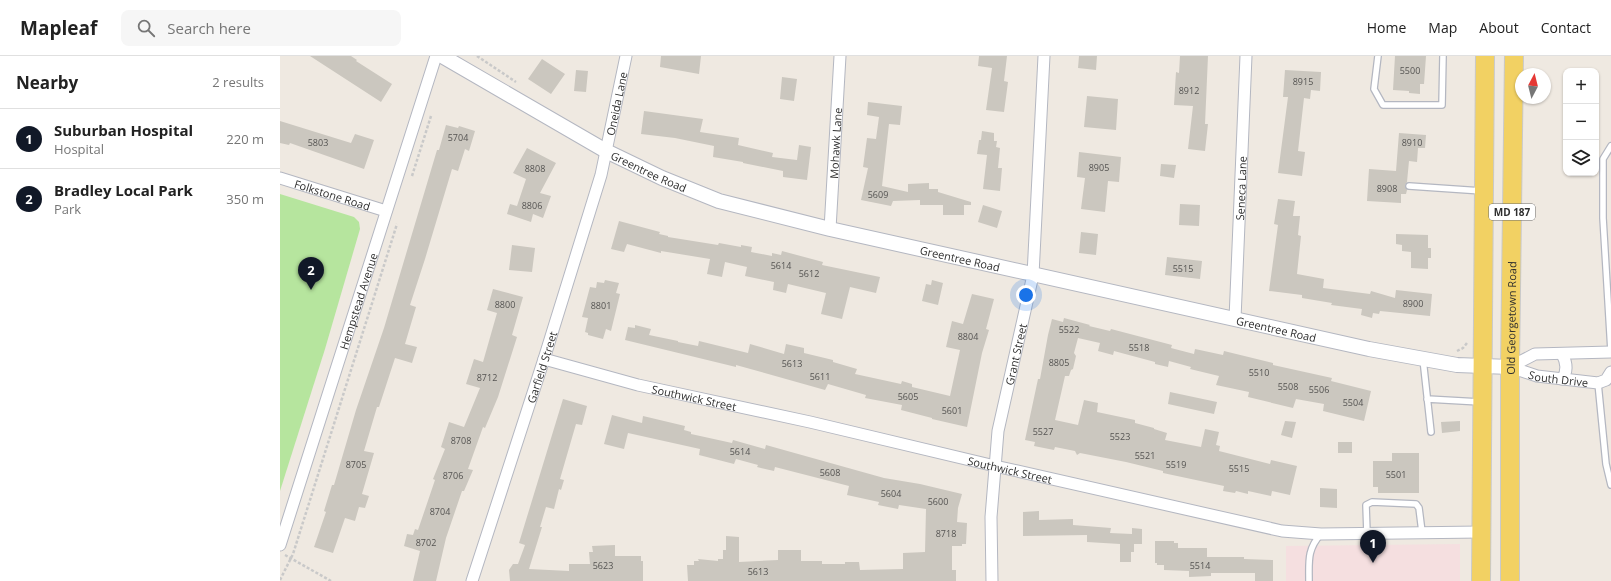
<!DOCTYPE html>
<meta charset="utf-8">
<style>
:root{--surface:#fff;--page:#f6f6f6;--text:#222;--muted:#767676;--line:#e0e0e0;--accent:#111827}
body{margin:0;font-family:"Open Sans",sans-serif;background:var(--page);color:var(--text)}
.controls{position:absolute;right:12px;top:12px;display:grid;overflow:hidden;border-radius:8px;box-shadow:0 1px 3px #0004}
.controls button{width:36px;height:36px;display:grid;place-items:center;padding:0;border:0;border-bottom:1px solid var(--line);background:var(--surface);color:var(--text);font:20px sans-serif}
.compass{position:absolute;left:1235px;top:12px;width:36px;height:36px;border-radius:50%;background:var(--surface);box-shadow:0 1px 3px #0004;rotate:7deg}
.you{position:absolute;left:746px;top:239px;width:14px;height:14px;margin:-10px;border:3px solid #fff;border-radius:50%;background:#1a73e8;box-shadow:0 0 0 6px #1a73e833}
.badge{display:grid;place-items:center;width:26px;height:26px;border-radius:50%;background:var(--accent);color:#fff;font-size:13px;font-weight:700}
.pin{position:absolute;translate:-50% -33px;filter:drop-shadow(0 1px 2px #0008)}
.pin::after{content:'';position:absolute;top:21px;width:14px;height:12px;background:inherit;clip-path:polygon(0 0,100% 0,50% 100%)}
.list{margin:0;padding:0;list-style:none}
h2{display:flex;justify-content:space-between;align-items:center;height:52px;margin:0;padding:0 16px;font-size:17px}
h2 small{font-size:13px;font-weight:400;color:var(--muted)}
.list li{display:grid;grid-template-columns:26px 1fr auto;gap:12px;align-items:center;box-sizing:border-box;height:60px;padding:0 16px;border-top:1px solid var(--line)}
.list b{display:block;font-size:15px;white-space:nowrap}
.list p{margin:0;font-size:13px;white-space:nowrap;color:var(--muted)}
.list em{font-size:13px;font-style:normal;color:var(--muted)}
.icon{flex:none;width:22px;height:22px;fill:none;stroke:currentColor;stroke-width:2;stroke-linecap:round;stroke-linejoin:round}
.map{position:relative;flex:none;width:1331px;height:525px;overflow:hidden}
header{display:flex;align-items:center;gap:24px;box-sizing:border-box;height:56px;padding:0 20px;background:var(--surface);border-bottom:1px solid var(--line)}
header strong{font-size:19px}
nav{display:flex;gap:22px;margin-inline-start:auto;font-size:14px}
.search{width:280px;height:36px;background:var(--page);display:flex;align-items:center;gap:10px;box-sizing:border-box;padding:0 14px;border-radius:8px;color:var(--muted);font-size:15px}
main{display:flex}
aside{flex:1;background:var(--surface)}
.map>svg:first-child{display:block}
.medical{fill:#f5dfe0}
.green{fill:#b6e59e}
.building{fill:#cbc7bf}
.lines{fill:none;stroke-linecap:round;stroke-linejoin:round}
.service-casing{stroke:#b4b7c1;stroke-width:8}
.minor-casing{stroke:#b4b7c1;stroke-width:13}
.tertiary-casing{stroke:#b4b7c1;stroke-width:16}
.primary-casing{stroke:#c9c9c9;stroke-width:20}
.path{stroke:#c9c9c9;stroke-width:2.5;stroke-dasharray:3 2;stroke-linecap:butt}
.service{stroke:#fff;stroke-width:5.5}
.minor{stroke:#fff;stroke-width:11}
.tertiary{stroke:#fff;stroke-width:14}
.primary{stroke:#f2d163;stroke-width:18}
.labels{text-anchor:middle;dominant-baseline:central;stroke-width:3;stroke-linejoin:round;paint-order:stroke}
.number-label{font-size:9px;fill:#555452}
.shield{fill:#fff;stroke:#6d6d6d;stroke-width:1}
.shield-label{font-size:10px;font-weight:bold;fill:#2e2e2e}
.street-label{font-size:11px;fill:#2e2e2e;stroke:#fff}
</style>
<header>
<strong>Mapleaf</strong>
<div class="search"><svg class="icon" aria-label="search" viewBox="0 0 24 24"><circle cx="10" cy="10" r="6"/><path d="M15 15l6 6"/></svg>Search here</div>
<nav><a>Home</a><a>Map</a><a>About</a><a>Contact</a></nav>
</header>
<main>
<aside>
<h2>Nearby<small>2 results</small></h2>
<ul class="list">
<li><span class="badge">1</span><div><b>Suburban Hospital</b><p>Hospital</p></div><em>220 m</em></li>
<li><span class="badge">2</span><div><b>Bradley Local Park</b><p>Park</p></div><em>350 m</em></li>
</ul>
</aside>
<div class="map">
<svg width="1331" height="525" viewBox="0 0 1331 525">
<rect width="100%" height="100%" fill="#efe9e1"/>
<path class="medical" d="M1180,488V525H1006V490Z"/>
<path class="green" d="M0,138L74,161L79,166L80,173L45,293L0,435Z"/>
<path class="building" d="M30,0H71L77,4L76,5L112,28L101,46Z
M381,0H421L419,18L380,11Z
M699,0H727L724,25L728,26L724,56L706,54L712,12L698,10Z
M799,0H817L816,14L798,12Z
M900,0H928L925,68H928L925,95L908,93L913,50L894,49L896,16L899,17Z
M1115,0H1146L1144,28H1140V38L1129,37V35L1113,34Z
M262,3L285,18L271,38L248,23Z
M296,14L308,15L306,36L294,35Z
M1005,14L1041,16L1040,35L1031,34L1030,43L1024,42L1018,95L1025,96L1022,120L998,117L1008,41H1003Z
M502,21L517,23L514,45L500,43Z
M807,40L838,43L836,74L804,71Z
M588,46L622,50L620,69L609,68L602,130L628,136V128L649,127V133H658V136L691,146V149H684V159H663V149H640V144L613,145L611,150L581,144L588,112L583,111L587,82L596,83L599,61L587,59Z
M364,55L423,63L420,76L459,82L458,89L493,97L492,101L517,104L519,89L531,91L527,124L503,121V115L463,107V106L433,101L434,90L395,82L361,78Z
M0,65L71,87L75,78L94,84L84,113L10,87L9,89L0,87Z
M166,69L178,72L179,70L195,75L189,95L185,93L178,115L172,113L145,203L130,249L136,251L125,288L137,291L132,307L115,302L99,351H97L84,395L94,397L82,438L89,440L85,452L79,451L75,465L65,462L53,497L34,491L46,456L44,455L52,429H54L76,354L104,272L157,94H159Z
M702,75L714,77V85H717L716,91L720,92L718,112H722L720,135L703,133L707,99L697,98L699,84H701Z
M1119,77L1146,79L1145,92H1138L1137,106L1129,105L1127,126L1125,129L1127,134L1126,138H1121V147L1087,145L1089,113L1116,115Z
M247,92L276,107L260,137L271,140L263,162L253,158L251,166L227,158L230,148L237,150L246,123L233,117Z
M799,96L841,101L839,126L828,125L825,156L801,153L805,122L797,121Z
M881,108L896,109L894,122L880,120Z
M998,143L1015,145L1013,160H1020L1018,179L1021,180L1017,218L1044,223L1043,232L1090,238L1091,235L1115,242L1116,234L1152,238L1150,260L1100,255L1099,258L1093,257L1092,262L1081,259L1082,253L1051,249L1052,247L1022,242V239L989,235L998,169L994,168Z
M900,148L920,149L919,170L899,169Z
M703,149L722,155L717,172L698,166Z
M339,165L380,176L379,178L388,180V181L438,189L439,187L461,191V189L472,191L471,196L492,200V197L501,199L502,195L543,206L542,209L600,221L596,237L570,231L562,263L541,258L546,237L508,228L506,237L493,234L494,226L465,220L467,211L445,206L442,221L427,218L430,203L381,195V197L347,188L344,196L331,193Z
M801,176L818,178L816,199L799,197Z
M1116,178L1148,179V192H1151V202H1148V213L1131,212V196L1122,195V189L1116,188Z
M232,189L255,192L252,216L229,214Z
M887,201L922,205L920,223L885,219Z
M325,224L339,227L336,237L340,238L331,275L326,273L323,283L308,279V277L305,276L308,262L302,261L310,231L316,232L317,226L324,227Z
M652,224L663,227L658,249L642,245L646,228L651,229Z
M213,233L243,241L232,279L237,281L218,341L205,372L203,371L188,413L193,414L184,435H182L166,482L156,525H133L140,495L124,490L127,478L133,479L135,473L138,474L155,424L153,423L165,393L161,391L169,366L184,371L200,332L186,328L194,303L203,306L217,257L207,254Z
M692,238L714,243L706,273L709,274L702,297L687,371L652,363V362L621,354L622,349L585,342L586,339L548,328L545,334L456,309V311L345,284L348,271L355,272V269L371,273L369,279L398,285V286L418,290L419,285L468,297L470,288L504,298L506,288L524,292V297L553,304V306L577,313L575,318L621,328L622,325L632,328V331L670,340L680,294L666,291L672,265L683,268Z
M784,262L810,269L809,270L830,275L831,273L892,289L891,292L914,298L915,293L943,299L944,295L993,307V309L1052,322L1051,325L1091,335L1084,365L1043,355L1044,348L1016,343L1013,352L968,341L969,336L936,329L939,320L910,313L911,311L889,305L888,311L875,308V306L834,295L833,299L818,295L820,287L798,282L794,297L796,300L793,313L791,314L789,320H785L775,364L798,369L804,344L818,347L817,356L855,364V367L874,372V373L887,377L885,384L921,391L925,373L939,376L936,389L940,390L939,395L990,408L991,404L1017,410L1010,439L992,435L991,440L968,435V438L956,435L955,437L943,435L944,430L883,417V415L846,406L800,397L797,399L795,395L775,391L774,394L754,390L755,386L745,384L758,323H760L768,279L772,263L783,266Z
M890,336L937,346L934,358L888,348Z
M283,343L307,350L302,369L296,368L280,423L284,424L281,434L279,433L274,453L266,451L260,471H262L249,513L289,515V508H310L309,496H313L312,490L335,489V500H361V505H363V525H230L229,514L233,508H238L245,489L239,487Z
M332,359L362,367L363,360L405,370L404,374L411,376V378L452,387L453,384L485,393L486,389L604,422L640,428L682,438L678,452L677,466L687,467L686,488H682V490H672V514H676V525H408L407,509H414V505H419L418,503L438,505V503H443V494H446V480L459,481V506L498,504V494H521V505H542V508H565V506H579L580,514L623,513V497L645,496L646,453L619,449L618,453L598,449L599,446L567,439L569,430L495,411L494,415L477,411L478,409L456,403L454,408L419,399L420,393L348,377L344,393L324,388Z
M1005,365L1016,366L1012,382L1001,379Z
M1180,365V375L1162,377L1161,366Z
M1058,386H1072V397H1058Z
M1112,397H1139V437H1098V431H1093V405H1112Z
M1040,432L1057,433V452L1040,451Z
M759,455V464L793,463V469L831,472L830,477L852,478V472L862,473V488H854V496H851V506H840V488L807,486V479L743,480V456Z
M875,485H894V487H898V492H927V501H964V503L993,504V525H975V517H931V520L909,521V515L884,514V509H877V507H875Z"/>
<g class="lines">
<defs>
<path id="service" d="M1098,0L1094,33L1103,49H1162L1163,0
M1331,90L1323,103V162L1331,295
M1129,130L1202,135
M1143,303L1151,376
M1318,327L1326,408L1331,429
M1147,343L1200,346
M1087,477L1086,449L1092,446L1136,448L1139,452L1142,476
M1029,525C1029,506 1027,493 1041,478"/>
<g id="minor">
<path id="s1" d="M0,122L106,155"/>
<path id="s2" d="M550,173L560,0"/>
<path id="s3" d="M955,263L966,0"/>
<path id="s4" d="M264,303L358,329L530,366L715,410L1002,475L1041,478L1201,476"/>
<path id="s5" d="M1230,311L1257,320L1318,327L1326,324L1331,316"/>
<path d="M1230,311L1255,298L1331,296"/>
<path d="M1282,323C1288,315 1287,307 1282,298"/>
<path id="s6" d="M0,489L156,0"/>
<path id="s7" d="M192,525L264,303L321,119L346,0"/>
<path id="s8" d="M712,525L711,461L718,375L753,219L764,0"/>
</g>
<g id="tertiary">
<path id="s9" d="M162,0L326,95L382,122L439,145L550,173L1089,293L1177,309L1230,311"/>
</g>
<g id="primary">
<path d="M1201,525L1205,0"/>
<path id="s10" d="M1230,525V311L1234,0"/>
</g>
</defs>
<use href="#service" class="service-casing"/>
<use href="#minor" class="minor-casing"/>
<use href="#tertiary" class="tertiary-casing"/>
<use href="#primary" class="primary-casing"/>
<path class="path" d="M197,0L236,26
M132,120L151,60
M1177,295L1183,292L1187,287
M5,499L51,525
M0,524L13,498L117,168"/>
<use href="#service" class="service"/>
<use href="#minor" class="minor"/>
<use href="#tertiary" class="tertiary"/>
<use href="#primary" class="primary"/>
</g>
<g class="labels">
<g class="number-label">
<text x="1130" y="14">5500</text>
<text x="1023" y="25">8915</text>
<text x="909" y="34">8912</text>
<text x="178" y="81">5704</text>
<text x="38" y="86">5803</text>
<text x="1132" y="86">8910</text>
<text x="819" y="111">8905</text>
<text x="255" y="112">8808</text>
<text x="1107" y="132">8908</text>
<text x="598" y="138">5609</text>
<text x="252" y="149">8806</text>
<text x="501" y="209">5614</text>
<text x="903" y="212">5515</text>
<text x="529" y="217">5612</text>
<text x="1133" y="247">8900</text>
<text x="225" y="248">8800</text>
<text x="321" y="249">8801</text>
<text x="789" y="273">5522</text>
<text x="688" y="280">8804</text>
<text x="859" y="291">5518</text>
<text x="779" y="306">8805</text>
<text x="512" y="307">5613</text>
<text x="979" y="316">5510</text>
<text x="540" y="320">5611</text>
<text x="207" y="321">8712</text>
<text x="1008" y="330">5508</text>
<text x="1039" y="333">5506</text>
<text x="628" y="340">5605</text>
<text x="1073" y="346">5504</text>
<text x="672" y="354">5601</text>
<text x="763" y="375">5527</text>
<text x="840" y="380">5523</text>
<text x="181" y="384">8708</text>
<text x="460" y="395">5614</text>
<text x="865" y="399">5521</text>
<text x="76" y="408">8705</text>
<text x="896" y="408">5519</text>
<text x="959" y="412">5515</text>
<text x="550" y="416">5608</text>
<text x="1116" y="418">5501</text>
<text x="173" y="419">8706</text>
<text x="611" y="437">5604</text>
<text x="658" y="445">5600</text>
<text x="160" y="455">8704</text>
<text x="666" y="477">8718</text>
<text x="146" y="486">8702</text>
<text x="323" y="509">5623</text>
<text x="920" y="509">5514</text>
<text x="478" y="515">5613</text>
</g>
<rect class="shield" x="1209" y="148" width="46" height="16" rx="3"/>
<g class="shield-label">
<text x="1232" y="156">MD 187</text>
</g>
<g class="street-label">
<text stroke="none"><textPath href="#s7" startOffset="499">Oneida Lane</textPath></text>
<text stroke="none"><textPath href="#s2" startOffset="86">Mohawk Lane</textPath></text>
<text stroke="none"><textPath href="#s9" startOffset="237">Greentree Road</textPath></text>
<text stroke="none"><textPath href="#s3" startOffset="131">Seneca Lane</textPath></text>
<text stroke="none"><textPath href="#s1" startOffset="55">Folkstone Road</textPath></text>
<text stroke="none"><textPath href="#s9" startOffset="561">Greentree Road</textPath></text>
<text stroke="none"><textPath href="#s6" startOffset="256">Hempstead Avenue</textPath></text>
<text stroke="none"><textPath href="#s10" startOffset="263">Old Georgetown Road</textPath></text>
<text stroke="none"><textPath href="#s9" startOffset="885">Greentree Road</textPath></text>
<text stroke="none"><textPath href="#s8" startOffset="229">Grant Street</textPath></text>
<text stroke="none"><textPath href="#s7" startOffset="225">Garfield Street</textPath></text>
<text stroke="none"><textPath href="#s5" startOffset="50">South Drive</textPath></text>
<text stroke="none"><textPath href="#s4" startOffset="155">Southwick Street</textPath></text>
<text stroke="none"><textPath href="#s4" startOffset="479">Southwick Street</textPath></text>
</g>
</g>
</svg>
<div class="controls">
<button>+</button>
<button>−</button>
<button><svg class="icon" aria-label="layers" viewBox="0 0 24 24"><path d="M12 4l9 5-9 5-9-5zM3 14l9 5 9-5"/></svg></button>
</div>
<svg class="compass" viewBox="-18 -18 36 36"><path d="M0-13l5 13h-10z" fill="#e53935"/><path d="M0 13l5-13h-10z" fill="#767676"/></svg>
<div class="you"></div>
<div class="pin badge" style="left:1093px;top:507px">1</div>
<div class="pin badge" style="left:31px;top:234px">2</div>
</div>
</main>
